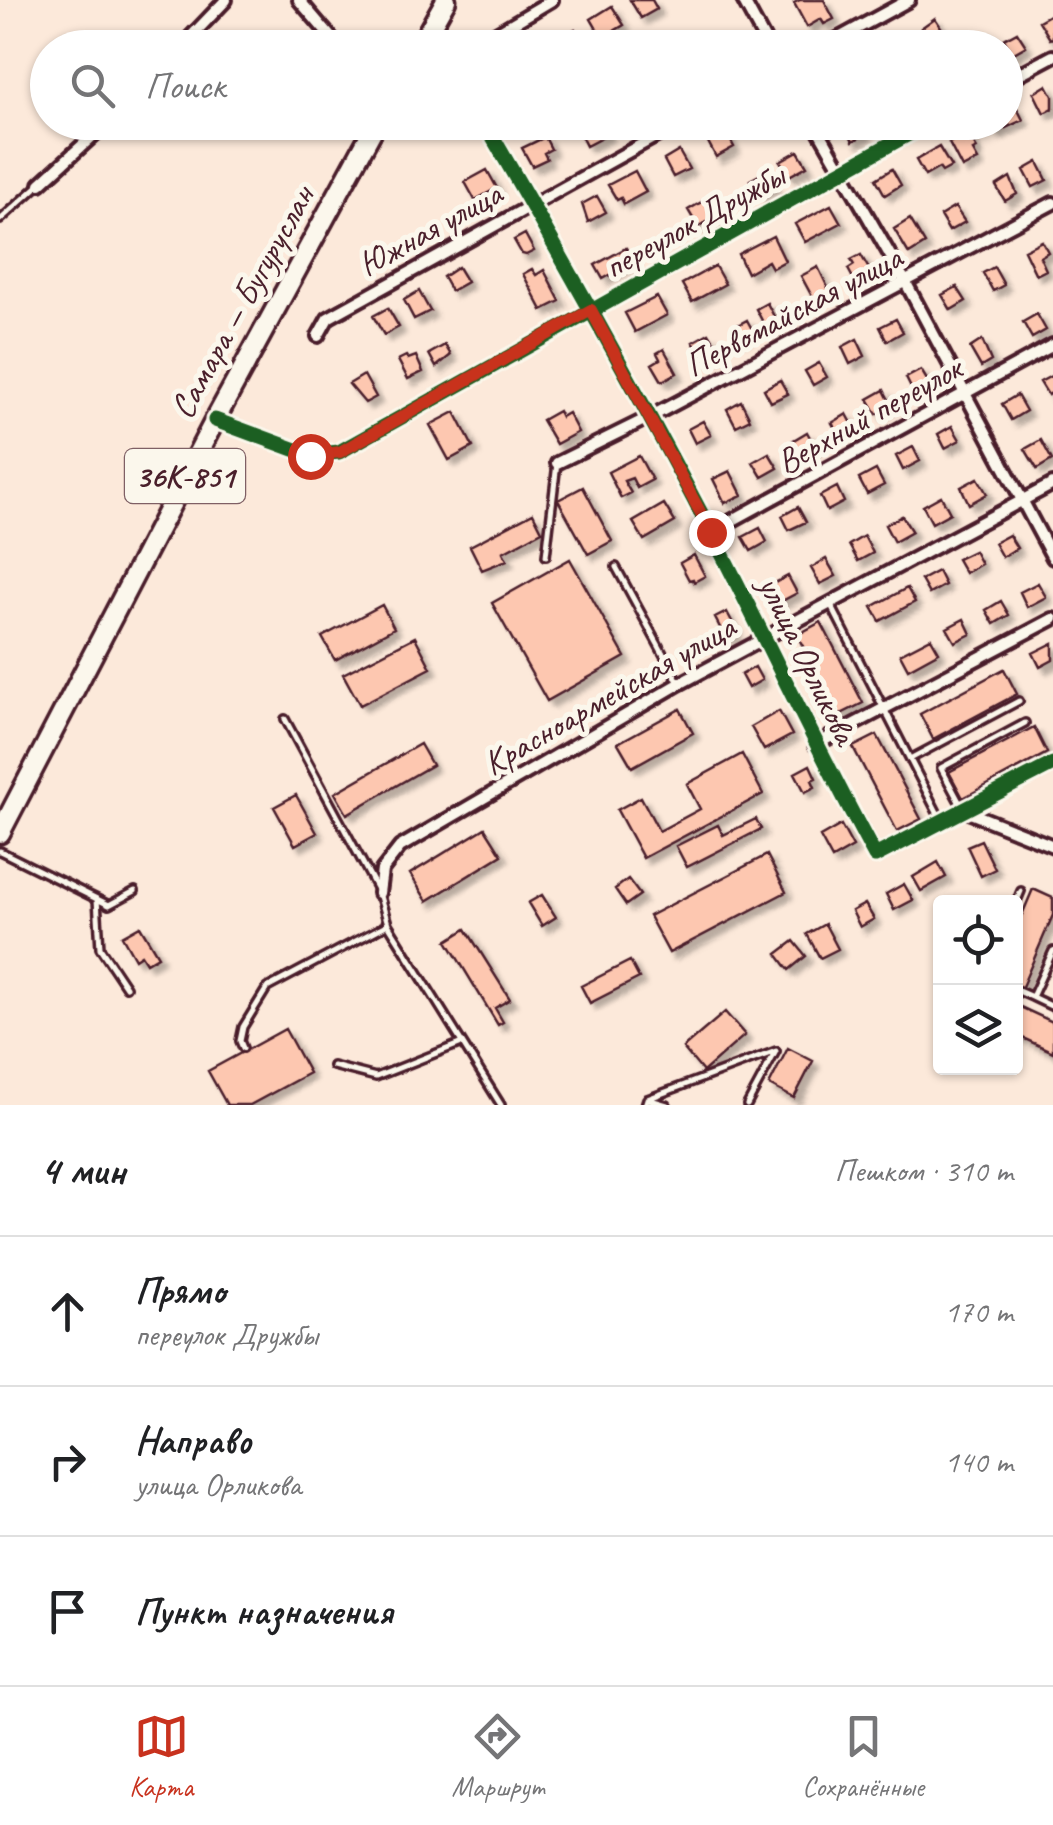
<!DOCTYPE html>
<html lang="ru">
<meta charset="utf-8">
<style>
:root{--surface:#fff;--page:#f2f2f2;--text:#202124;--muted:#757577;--line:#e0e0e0;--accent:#c8321e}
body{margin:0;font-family:Caveat,sans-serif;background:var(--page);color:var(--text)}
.controls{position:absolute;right:30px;bottom:30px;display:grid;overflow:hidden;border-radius:10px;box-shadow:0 2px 8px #0004}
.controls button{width:90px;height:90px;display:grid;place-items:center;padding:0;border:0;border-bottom:2px solid var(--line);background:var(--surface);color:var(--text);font:50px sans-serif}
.stop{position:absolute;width:30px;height:30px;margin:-22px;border:8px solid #c8321e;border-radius:50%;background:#fff}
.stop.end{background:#c8321e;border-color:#fff;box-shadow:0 2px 10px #0008}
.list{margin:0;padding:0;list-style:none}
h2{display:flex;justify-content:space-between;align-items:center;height:130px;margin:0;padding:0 40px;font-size:42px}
h2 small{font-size:32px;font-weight:400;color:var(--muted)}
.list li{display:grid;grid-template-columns:65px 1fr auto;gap:30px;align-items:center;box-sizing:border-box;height:150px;padding:0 40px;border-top:2px solid var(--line)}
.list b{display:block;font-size:38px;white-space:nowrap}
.list p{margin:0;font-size:32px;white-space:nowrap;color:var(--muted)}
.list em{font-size:32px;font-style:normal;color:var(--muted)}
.icon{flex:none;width:55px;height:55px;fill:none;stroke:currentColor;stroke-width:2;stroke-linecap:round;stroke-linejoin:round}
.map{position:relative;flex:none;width:1053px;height:1105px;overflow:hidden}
.search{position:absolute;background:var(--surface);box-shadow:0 2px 8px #0004;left:30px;right:30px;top:30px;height:110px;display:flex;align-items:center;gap:25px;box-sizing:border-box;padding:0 35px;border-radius:55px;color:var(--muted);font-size:38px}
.sheet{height:580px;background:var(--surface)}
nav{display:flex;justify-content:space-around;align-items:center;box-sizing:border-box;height:140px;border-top:2px solid var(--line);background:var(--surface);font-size:28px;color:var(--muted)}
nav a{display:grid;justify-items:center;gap:5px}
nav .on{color:var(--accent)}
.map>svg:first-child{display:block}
.building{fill:#fdc7b0;stroke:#4a1f2b;stroke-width:2.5;filter:url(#shadow)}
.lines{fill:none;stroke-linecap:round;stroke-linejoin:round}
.lane-casing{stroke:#4a1f2b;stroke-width:12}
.street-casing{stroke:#4a1f2b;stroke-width:18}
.primary-casing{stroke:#4a1f2b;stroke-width:25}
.lane{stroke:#fbf7ec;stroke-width:5}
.street{stroke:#fbf7ec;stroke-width:10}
.primary{stroke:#fbf7ec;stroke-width:18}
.cycleway-casing{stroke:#fbf7ec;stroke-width:21}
.cycleway{stroke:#1b5e20;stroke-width:15}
.route{stroke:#c8321e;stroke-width:12}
.labels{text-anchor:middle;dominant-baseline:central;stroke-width:10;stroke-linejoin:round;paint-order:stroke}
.shield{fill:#fbf7ec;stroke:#7f6065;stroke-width:2.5}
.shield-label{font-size:32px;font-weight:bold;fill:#4a1f2b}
.street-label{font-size:35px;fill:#4a1f2b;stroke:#fbf7ec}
</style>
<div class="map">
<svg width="1053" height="1105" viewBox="0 0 1053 1105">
<defs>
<filter id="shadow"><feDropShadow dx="6" dy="6" stdDeviation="2.5" flood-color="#0004"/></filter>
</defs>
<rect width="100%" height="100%" fill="#fce9da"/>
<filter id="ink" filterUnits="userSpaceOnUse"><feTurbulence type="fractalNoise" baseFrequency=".01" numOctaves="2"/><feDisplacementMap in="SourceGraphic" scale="20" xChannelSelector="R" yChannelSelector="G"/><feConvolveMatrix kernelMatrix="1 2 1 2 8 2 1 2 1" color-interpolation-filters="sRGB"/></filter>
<g filter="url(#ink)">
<path class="building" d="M630,0H652L657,9L641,18Z
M800,0H824L834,19L824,24L821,19L807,27L794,3Z
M612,6L624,25L602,38L591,19Z
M1053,13V38L1050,39L1039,21Z
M935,18L946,35L932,44L921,28Z
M575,29L586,46L565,48L559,38Z
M1017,32L1026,46L1012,54L1004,39Z
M1047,85L1053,96V108L1044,113L1034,93Z
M1016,106L1023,120L995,133L990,122H1006V110Z
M578,122H600L607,135L586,146L575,124Z
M850,122H860L866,134L853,141L845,125Z
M725,130L734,147L716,157L707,140Z
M968,133L977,149L973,151L978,160L962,168L949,143Z
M545,137L551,149L544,153L547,159L532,166L522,148Z
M939,147L951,167L942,172L939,168L925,176L916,160Z
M679,151L689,169L673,177L664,160Z
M798,151L807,166L789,176L780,161Z
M1038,162L1047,180L1033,187L1024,170Z
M892,169L901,185L885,195L876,179Z
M487,170L497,188L475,200L465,182Z
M635,171L646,192L624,204L621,198L617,200L608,185Z
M765,172L774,187L759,195L750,180Z
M1010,177L1017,194L1005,201L996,186Z
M597,196L606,212L588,222L582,204Z
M705,200L715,217L698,227L688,210Z
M831,205L841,223L805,242L795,224Z
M955,207L965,222L949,231L940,216Z
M910,219L925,244L909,254L894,229Z
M525,234L534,251L526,255L522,254L514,240Z
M773,236L785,261L772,268L768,261L747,273L738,254Z
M1042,241L1048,252L1040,257L1046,270L1036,275L1024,250Z
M626,248L634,261L603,279L595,265Z
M861,255L870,271L854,280L848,269L854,265L851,260Z
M715,266L725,284L692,302L682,284Z
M458,267L467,282L451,291L443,277Z
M818,267L830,292L814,300L801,276Z
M994,267L1004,285L993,291L983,273Z
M532,269L536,275L544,270L560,301L542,310L523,274Z
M957,287L966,301L951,310L942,295Z
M419,291L430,311L414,319L404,300Z
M657,297L667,315L635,332L625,313Z
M767,303L779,326L768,332L756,309Z
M388,308L399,327L384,335L373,316Z
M1037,314L1046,330L1032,338L1023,322Z
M896,319L903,332L887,341L880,327Z
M747,320L753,331L740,338L734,327Z
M709,333L720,351L704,360L693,342Z
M857,339L865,356L850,364L842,347Z
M982,340L991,361L981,367L970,348Z
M445,345L451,355L436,367L429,354Z
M664,349L677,373L662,381L652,364L660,359L657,353Z
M406,356L408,359L416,356L423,372L408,379L398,360Z
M819,363L827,377L813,385L805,371Z
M921,370L930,385L914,394L906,378Z
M364,375L376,397L365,403L349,384Z
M1053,375V392L1048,395L1040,382Z
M780,380L788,394L771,402L764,389Z
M884,390L892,406L877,414L868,399Z
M1017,395L1026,411L1011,420L1002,404Z
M741,401L750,419L736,426L727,409Z
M558,411L561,417L568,413L578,432L556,444L542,420Z
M455,412L473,447L449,460L430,425Z
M847,414L854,427L839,435L832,423Z
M703,421L711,435L695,443L688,429Z
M952,426L960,440L945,448L938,434Z
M807,432L816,448L801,456L792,441Z
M1041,440L1052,460L1037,469L1025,449Z
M913,447L920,461L903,470L896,456Z
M769,453L778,468L762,477L753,462Z
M639,456L652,480L637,488L632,478L624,481L631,493L621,498L608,472Z
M876,470L884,485L867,494L859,479Z
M730,471L742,495L725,503L713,479Z
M978,478L987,494L969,504L961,487Z
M583,487L612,541L588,554L558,500Z
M837,487L844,502L827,511L820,496Z
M941,496L950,513L932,523L923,506Z
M664,504L675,522L644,540L633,522Z
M798,507L806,522L789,530L782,516Z
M533,513L542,531L503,552L507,560L482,570L470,546Z
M902,516L912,532L894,542L885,525Z
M760,528L767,542L751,551L743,537Z
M1009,535L1017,548L1002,557L994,543Z
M864,536L873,553L858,561L849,545Z
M974,551L981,564L965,573L957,559Z
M694,555L705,576L694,582L693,579L689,580L680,563Z
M570,559L625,657L547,701L492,603Z
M826,559L836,576L820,584L811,568Z
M938,571L945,585L929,594L921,580Z
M788,576L797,593L780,602L771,585Z
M1038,583L1046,597L1027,607L1020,592Z
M907,588L915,602L880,621L872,607Z
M1001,601L1009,615L994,624L986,610Z
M382,605L394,628L335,660L322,637Z
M727,612L736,629L733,630L736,634L726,639L715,618Z
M964,619L971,634L955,642L947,628Z
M821,622L863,703L839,715L797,635Z
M415,637L431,668L360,705L343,674Z
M931,638L939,652L908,669L900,654Z
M1053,643V660L1040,667L1033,653Z
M755,667L762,680L748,688L741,675Z
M1004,669L1017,694L933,739L920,714Z
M680,709L693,733L632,767L618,743Z
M779,711L792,735L764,750L751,727Z
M1034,727L1047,753L963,798L949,772Z
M877,735L921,819L897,831L853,747Z
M420,744L432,765L347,814L335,793Z
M742,754L763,794L643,858L617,810L641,797L659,831L700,809L687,784Z
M810,765L816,778L812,780L815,787L805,792L795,773Z
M296,795L317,833L295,845L274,807Z
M756,819L761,829L687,867L676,846L718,825L723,835Z
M841,825L853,847L832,859L820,837Z
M485,828L502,855L427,901L410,874Z
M981,840L995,869L981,876L967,846Z
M767,855L786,892L669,953L649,916Z
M938,862L946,877L921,891L913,877Z
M628,879L640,895L626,905L615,889Z
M904,884L913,900L894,910L886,894Z
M1033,889L1053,898V915L1021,989L1016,987V929Z
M542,895L556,917L542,926L528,903Z
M865,904L874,919L860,927L852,911Z
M825,924L838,949L820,958L807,934Z
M140,926L158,956L146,963L141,955L135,959L122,936Z
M466,929L510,999L495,1008L503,1022L498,1025L447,941Z
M794,941L806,956L789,970L777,954Z
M630,961L639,978L590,1003L581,986Z
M1016,1005L1053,1022V1052L1016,1035Z
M725,1012L745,1035L703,1072L683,1048Z
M285,1029L309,1073L250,1105H227L208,1071Z
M788,1048L813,1061L794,1098L769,1085Z"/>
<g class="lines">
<defs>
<path id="lane" d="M0,220L40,184
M546,556L557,463
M616,567L679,683
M831,605L942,822
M285,719L379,893L388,924L501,1105
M910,759L1019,701
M963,809L941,768L1025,723
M0,851L109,905L135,891
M97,899L100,948L126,987
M1016,903L1021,891
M1053,951L1032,997L1053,1007
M1016,990L1032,997
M243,1048L240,1041L243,1027L267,988L388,924
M333,1066L376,1077L462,1043
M647,1099L776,1051L747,1105
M645,1105L647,1099L667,1105"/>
<path id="street" d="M299,0L340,48
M743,0L769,48
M180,48L226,0
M471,48L552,0
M821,48L909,0
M1006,81L1053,56
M484,122C563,259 640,396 713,536C768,643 818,751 875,856L1053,764
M814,122L906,283L1053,558
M40,184L108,122
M318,336L328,318L682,122
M215,420L310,455L339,452L930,122
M557,463L650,417L1053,203
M711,532L1053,345
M815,745L1053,619
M963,810L1053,846
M379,893L382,870L400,847L679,684L1053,484"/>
<path id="primary" d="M419,48L446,0
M0,833L215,420L377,122"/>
</defs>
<use href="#lane" class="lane-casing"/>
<use href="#street" class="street-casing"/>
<use href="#primary" class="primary-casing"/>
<use href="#lane" class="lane"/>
<use href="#street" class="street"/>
<use href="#primary" class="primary"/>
<defs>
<path id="cycleway" d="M484,122C563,259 640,396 713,536C768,643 818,751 875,856L1053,764
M215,420L310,455L339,452L930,122"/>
</defs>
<use href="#cycleway" class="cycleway-casing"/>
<use href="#cycleway" class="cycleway"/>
</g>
</g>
<g class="lines" filter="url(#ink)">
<path class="route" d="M310,456L340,452L591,310L711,532"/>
</g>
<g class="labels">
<rect class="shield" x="125" y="449" width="120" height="54" rx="8"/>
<g class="shield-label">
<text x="185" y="476">36К-851</text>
</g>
<g class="street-label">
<text transform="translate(694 221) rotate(-29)">переулок Дружбы</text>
<text transform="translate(430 229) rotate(-29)">Южная улица</text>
<text transform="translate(242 302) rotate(-61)">Самара — Бугуруслан</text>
<text transform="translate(793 311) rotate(-28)">Первомайская улица</text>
<text transform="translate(869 415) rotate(-29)">Верхний переулок</text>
<text transform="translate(808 660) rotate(64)">улица Орликова</text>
<text transform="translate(609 695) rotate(-30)">Красноармейская улица</text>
</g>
</g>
</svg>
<div class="controls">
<button><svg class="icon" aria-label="locate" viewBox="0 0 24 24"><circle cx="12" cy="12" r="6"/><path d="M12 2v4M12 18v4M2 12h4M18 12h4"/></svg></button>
<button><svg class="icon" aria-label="layers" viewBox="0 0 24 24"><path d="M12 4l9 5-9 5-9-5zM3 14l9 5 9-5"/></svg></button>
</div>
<div class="stop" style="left:310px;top:456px"></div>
<div class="stop end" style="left:711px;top:532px"></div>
<div class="search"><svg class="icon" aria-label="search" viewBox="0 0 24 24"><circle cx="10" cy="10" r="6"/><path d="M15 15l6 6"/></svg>Поиск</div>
</div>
<section class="sheet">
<h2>4 мин<small>Пешком · 310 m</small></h2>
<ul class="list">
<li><svg class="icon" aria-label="ahead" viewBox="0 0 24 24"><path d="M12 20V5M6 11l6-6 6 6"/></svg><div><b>Прямо</b><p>переулок Дружбы</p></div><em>170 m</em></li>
<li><svg class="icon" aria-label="right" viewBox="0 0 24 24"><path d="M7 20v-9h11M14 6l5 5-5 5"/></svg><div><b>Направо</b><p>улица Орликова</p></div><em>140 m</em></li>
<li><svg class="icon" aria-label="arrive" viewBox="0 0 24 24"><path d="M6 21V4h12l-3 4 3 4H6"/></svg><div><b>Пункт назначения</b></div></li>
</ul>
</section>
<nav>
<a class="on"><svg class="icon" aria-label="map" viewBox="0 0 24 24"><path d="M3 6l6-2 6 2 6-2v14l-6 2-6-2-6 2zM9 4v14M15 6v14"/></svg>Карта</a>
<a><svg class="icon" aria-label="directions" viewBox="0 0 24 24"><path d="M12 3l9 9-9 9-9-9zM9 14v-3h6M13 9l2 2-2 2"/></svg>Маршрут</a>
<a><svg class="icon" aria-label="saved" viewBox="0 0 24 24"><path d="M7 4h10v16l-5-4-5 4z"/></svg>Сохранённые</a>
</nav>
